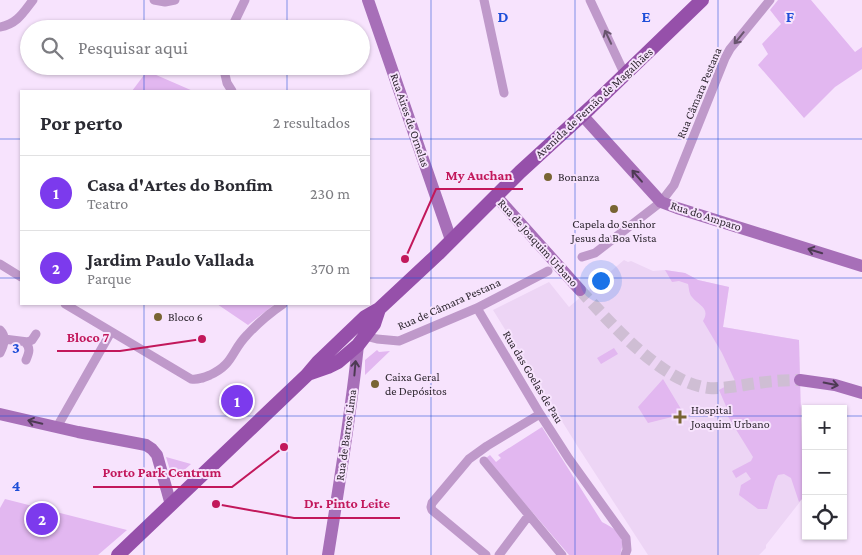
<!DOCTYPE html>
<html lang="pt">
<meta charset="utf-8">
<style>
:root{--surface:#fff;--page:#f7f7f7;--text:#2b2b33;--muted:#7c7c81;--line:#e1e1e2;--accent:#7c3aed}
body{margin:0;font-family:"Crimson Pro",serif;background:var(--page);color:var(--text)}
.controls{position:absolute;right:15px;bottom:15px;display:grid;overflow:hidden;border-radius:0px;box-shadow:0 1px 4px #0004}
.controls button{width:45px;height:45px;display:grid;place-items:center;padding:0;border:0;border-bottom:1px solid var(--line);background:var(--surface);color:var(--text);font:25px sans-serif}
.you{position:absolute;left:600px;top:280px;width:18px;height:18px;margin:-12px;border:4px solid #fff;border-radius:50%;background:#1a73e8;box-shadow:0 0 0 8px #1a73e833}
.badge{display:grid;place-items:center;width:32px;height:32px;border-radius:50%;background:var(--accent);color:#fff;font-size:16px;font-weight:700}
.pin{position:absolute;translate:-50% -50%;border:2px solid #fff;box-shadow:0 1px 5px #0006}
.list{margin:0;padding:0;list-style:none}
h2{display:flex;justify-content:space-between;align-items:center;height:65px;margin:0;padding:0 20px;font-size:21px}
h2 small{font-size:16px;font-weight:400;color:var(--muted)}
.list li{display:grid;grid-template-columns:32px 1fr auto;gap:15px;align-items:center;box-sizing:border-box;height:75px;padding:0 20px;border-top:1px solid var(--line)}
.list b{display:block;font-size:19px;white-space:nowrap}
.list p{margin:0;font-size:16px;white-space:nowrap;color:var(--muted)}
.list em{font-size:16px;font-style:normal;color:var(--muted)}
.icon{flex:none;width:28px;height:28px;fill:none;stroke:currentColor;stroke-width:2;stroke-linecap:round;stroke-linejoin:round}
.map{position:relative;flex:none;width:862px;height:555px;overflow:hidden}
.search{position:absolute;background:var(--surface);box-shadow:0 1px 4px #0004;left:20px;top:20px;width:350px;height:55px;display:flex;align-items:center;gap:12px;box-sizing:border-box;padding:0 18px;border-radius:28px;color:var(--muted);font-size:19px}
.panel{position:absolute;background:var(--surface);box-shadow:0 1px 4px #0004;left:20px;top:90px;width:350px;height:215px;border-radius:0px}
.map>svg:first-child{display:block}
.built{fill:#edd5f5}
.green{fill:#e2b7f0}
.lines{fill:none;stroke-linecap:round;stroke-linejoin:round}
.secondary-tunnel{stroke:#cfbed4;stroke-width:12;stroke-dasharray:12 6;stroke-linecap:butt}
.street{stroke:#bf99ca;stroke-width:9}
.secondary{stroke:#a76fb8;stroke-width:12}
.primary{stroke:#9650aa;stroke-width:14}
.oneway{stroke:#69556e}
.oneway2{stroke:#4d3a53}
.grid{fill:none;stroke:#1d4ed8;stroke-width:1;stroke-opacity:0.55}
.poi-dot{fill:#786433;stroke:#f7e3fd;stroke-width:2}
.labels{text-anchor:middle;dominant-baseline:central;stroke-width:4;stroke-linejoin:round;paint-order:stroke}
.street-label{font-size:12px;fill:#2f2831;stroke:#f7e3fd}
.poi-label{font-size:12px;fill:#2f2831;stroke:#f7e3fd;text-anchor:start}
.grid-label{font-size:16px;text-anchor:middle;font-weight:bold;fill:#1d4ed8;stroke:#f7e3fd;stroke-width:4;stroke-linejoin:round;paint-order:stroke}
.leader{fill:none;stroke:#c2185b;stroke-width:2}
.callout-dot{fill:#c2185b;stroke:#f7e3fd;stroke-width:2}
.callout-label{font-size:14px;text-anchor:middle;font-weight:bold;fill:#c2185b;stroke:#f7e3fd;stroke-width:4;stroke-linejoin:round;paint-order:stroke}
</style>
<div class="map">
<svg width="862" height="555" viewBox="0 0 862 555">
<rect width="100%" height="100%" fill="#f7e3fd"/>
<path class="built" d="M624,260L628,262L631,261L653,271L665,270L685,273L698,280L729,287L723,327L799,340L803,498L766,545V548L759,555H648L578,447L493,310L549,282L569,307Z"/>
<path class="green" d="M778,0H811L855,52L862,47V69L835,87L804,118L758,65L768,54L762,44L781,24L770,10Z
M147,71L193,91H132Z
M665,270L685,273L698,280L729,287L723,327L799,340L803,498L799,502L791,478L784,474L778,475L775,481L767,509H758L739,495L741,485L751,479L746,472L736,478L732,471L751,461L753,457L727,415L729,413L719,390L735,381L722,353L703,321C711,308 698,305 692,297C689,294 689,288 688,284L679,281L672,282Z
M217,304H275L248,325Z
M614,348L618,354L601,364L597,358Z
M377,350L379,352L390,351L365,375V360Z
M663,379L684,414L648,423L638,407Z
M542,427L602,522C617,530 627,536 620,555H569L486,458L490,455L496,462L501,458L498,455Z
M166,457L191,464L173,480Z
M5,499L127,530L98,555H0V508Z"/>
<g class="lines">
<path class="secondary-tunnel" d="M580,290C611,323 662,383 709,388C725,389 742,385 758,383C772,381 786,380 800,380"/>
<path class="street" d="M154,0L165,2L175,0
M484,0L504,93
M590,0L625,75
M0,27C17,24 23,13 33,0
M231,29L245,0
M223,66L227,83L232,91
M582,257L595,253L661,202L674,185L725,58L730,49L770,0
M0,264L21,277
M65,304L191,379C198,380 203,378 210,375C234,364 231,351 247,335C258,323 270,313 283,304
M477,308L540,414L569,459L626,538L627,550L625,555
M0,330C7,337 4,345 0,353
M365,336L377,339L399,341L477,308L548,271
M4,339L28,342L32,340L36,334
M25,342C31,348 29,353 26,360
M57,427L111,332
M484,461L562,555
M486,555L432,510L431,507L432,503L469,459L487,446L540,414
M499,555L529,515"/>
<path class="secondary" d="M368,0L451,240
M582,115L661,202L677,208L862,266
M496,196L580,290
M800,380L835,385L862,393
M0,414L78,432L146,445L152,449L157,455L171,505
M328,555C339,485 351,415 358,345"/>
<path class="primary" d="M308,374L328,367L338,362L358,345L374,324L379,309
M118,555L307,375L318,362L365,317L379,309L438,254L520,172L590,108L702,0"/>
</g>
<defs><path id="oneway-shaft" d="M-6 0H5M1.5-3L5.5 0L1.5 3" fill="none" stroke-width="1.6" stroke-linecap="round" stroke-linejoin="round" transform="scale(1.25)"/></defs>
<g class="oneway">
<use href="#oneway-shaft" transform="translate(608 37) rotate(-115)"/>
<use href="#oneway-shaft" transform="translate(739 38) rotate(129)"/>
</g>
<g class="oneway2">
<use href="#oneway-shaft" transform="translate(637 176) rotate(-131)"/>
<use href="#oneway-shaft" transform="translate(815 251) rotate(-163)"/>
<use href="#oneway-shaft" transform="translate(355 368) rotate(-85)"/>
<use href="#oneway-shaft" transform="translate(831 384) rotate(11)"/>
<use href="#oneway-shaft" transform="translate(35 422) rotate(-167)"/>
</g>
<path class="grid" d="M144,0V29M287,0V29M431,0V555M575,0V555M718,0V555M144,66V91M287,66V91M0,139H21M369,139H862M0,278H21M369,278H862M144,304V555M287,304V555M0,416H806M843,416H862"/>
<g class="poi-dot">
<circle cx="548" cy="177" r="5"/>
<circle cx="614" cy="209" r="5"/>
<circle cx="158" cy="317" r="5"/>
<circle cx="375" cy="384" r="5"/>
<path d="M677.5 409.5h5v5h5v5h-5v5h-5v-5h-5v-5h5z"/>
</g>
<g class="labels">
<g class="street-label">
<text transform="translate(699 93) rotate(-67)">Rua Câmara Pestana</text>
<text transform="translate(594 103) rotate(-43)">Avenida de Fernão de Magalhães</text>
<text transform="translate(410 120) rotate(71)">Rua Aires de Ornelas</text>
<text transform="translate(706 216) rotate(18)">Rua do Amparo</text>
<text transform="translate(538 243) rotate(48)">Rua de Joaquim Urbano</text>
<text transform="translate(449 304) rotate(-24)">Rua de Câmara Pestana</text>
<text transform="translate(533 377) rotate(59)">Rua das Goelas de Pau</text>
<text transform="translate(346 435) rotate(-82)">Rua de Barros Lima</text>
</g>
<g class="poi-label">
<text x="558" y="177">Bonanza</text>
<text x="614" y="224" text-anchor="middle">Capela do Senhor<tspan x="614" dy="14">Jesus da Boa Vista</tspan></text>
<text x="168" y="317">Bloco 6</text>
<text x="385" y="377">Caixa Geral<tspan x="385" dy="14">de Depósitos</tspan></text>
<text x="691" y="410">Hospital<tspan x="691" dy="14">Joaquim Urbano</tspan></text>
</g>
</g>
<g class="grid-label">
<text x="503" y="22">D</text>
<text x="646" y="22">E</text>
<text x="790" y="22">F</text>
<text x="16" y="353">3</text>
<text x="16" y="491">4</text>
</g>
<path class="leader" d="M405 259L436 189H523M202 339L120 351H57M284 447L232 487H93M216 504L294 518H400"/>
<g class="callout-dot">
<circle cx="405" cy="259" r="5"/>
<circle cx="202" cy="339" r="5"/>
<circle cx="284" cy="447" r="5"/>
<circle cx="216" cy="504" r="5"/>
</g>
<g class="callout-label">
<text x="479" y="180">My Auchan</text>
<text x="88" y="342">Bloco 7</text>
<text x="162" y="477">Porto Park Centrum</text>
<text x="347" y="508">Dr. Pinto Leite</text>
</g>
</svg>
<div class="controls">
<button>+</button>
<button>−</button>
<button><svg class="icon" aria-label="locate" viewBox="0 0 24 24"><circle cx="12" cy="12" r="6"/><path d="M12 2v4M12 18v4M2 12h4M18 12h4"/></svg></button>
</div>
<div class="you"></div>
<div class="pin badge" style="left:237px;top:401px">1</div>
<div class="pin badge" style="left:42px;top:519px">2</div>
<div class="search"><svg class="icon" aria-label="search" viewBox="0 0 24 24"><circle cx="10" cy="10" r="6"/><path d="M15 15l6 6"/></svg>Pesquisar aqui</div>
<section class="panel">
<h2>Por perto<small>2 resultados</small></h2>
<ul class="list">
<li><span class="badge">1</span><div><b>Casa d'Artes do Bonfim</b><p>Teatro</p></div><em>230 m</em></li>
<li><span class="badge">2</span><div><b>Jardim Paulo Vallada</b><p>Parque</p></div><em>370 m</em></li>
</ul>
</section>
</div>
